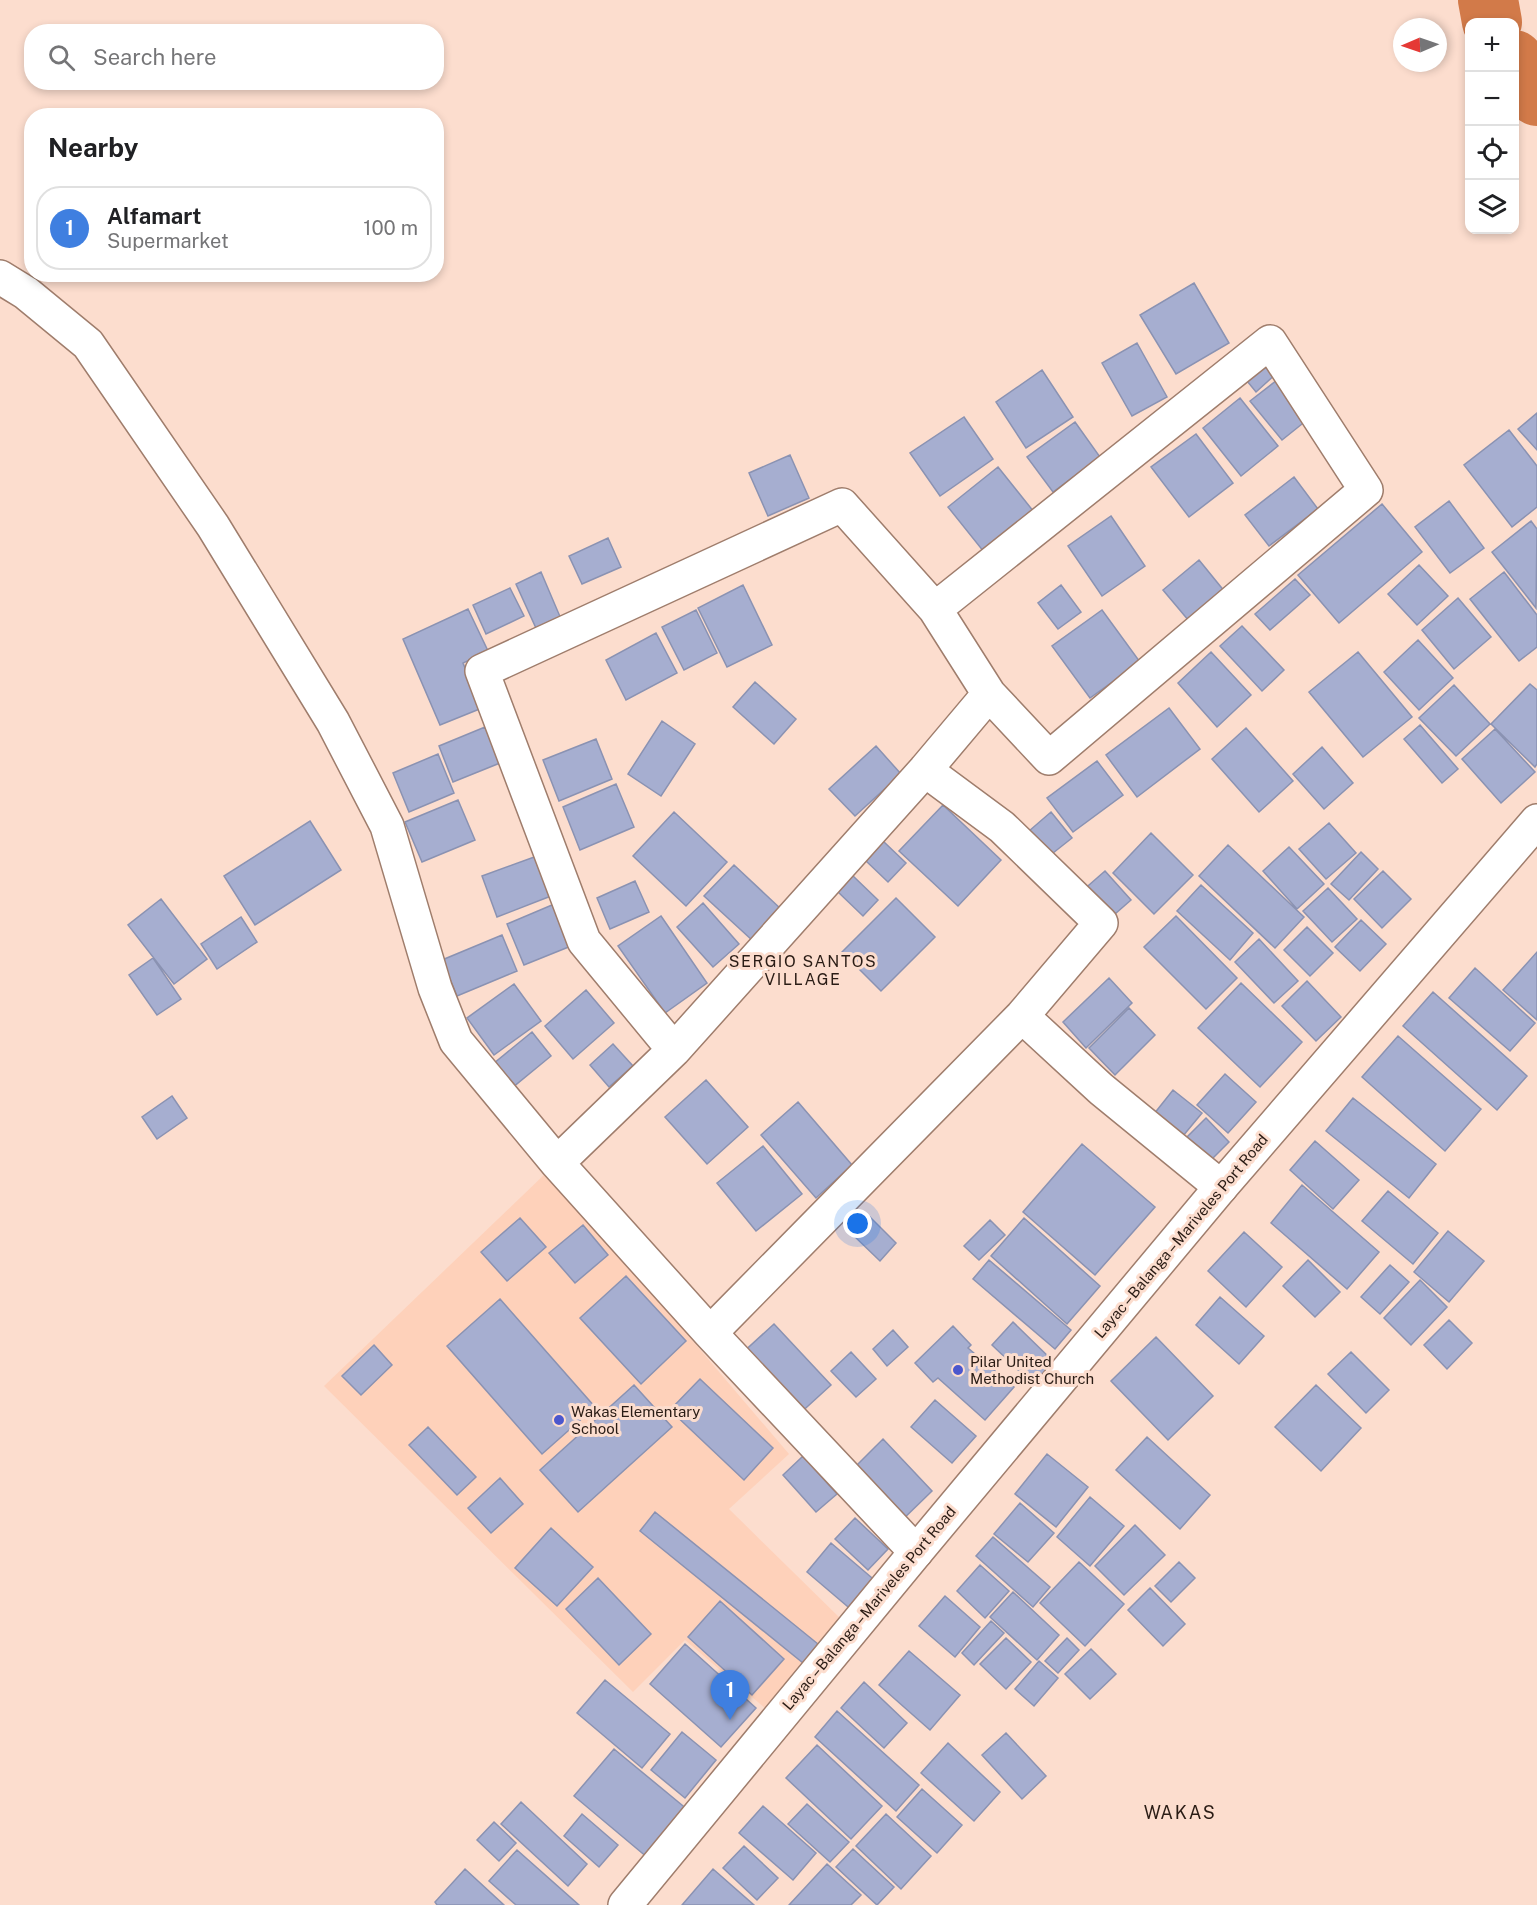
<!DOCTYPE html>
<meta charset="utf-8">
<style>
:root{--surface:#fff;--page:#f2f2f2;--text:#202124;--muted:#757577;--line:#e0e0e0;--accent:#7c3aed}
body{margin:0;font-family:"Public Sans",sans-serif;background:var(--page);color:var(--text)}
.controls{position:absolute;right:18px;top:18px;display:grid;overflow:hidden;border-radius:12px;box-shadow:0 3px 9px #0003}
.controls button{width:54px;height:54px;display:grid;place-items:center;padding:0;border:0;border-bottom:2px solid var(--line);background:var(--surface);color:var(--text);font:30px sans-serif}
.compass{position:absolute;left:1393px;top:18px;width:54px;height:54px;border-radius:50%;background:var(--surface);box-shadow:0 3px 9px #0003;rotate:268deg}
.you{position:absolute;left:858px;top:1224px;width:21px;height:21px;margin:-15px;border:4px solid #fff;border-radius:50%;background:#1a73e8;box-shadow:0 0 0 9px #1a73e833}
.badge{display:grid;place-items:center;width:39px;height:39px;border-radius:50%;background:var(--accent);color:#fff;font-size:20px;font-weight:700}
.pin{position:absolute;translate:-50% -50px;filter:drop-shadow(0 2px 3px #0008)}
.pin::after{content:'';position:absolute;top:32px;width:21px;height:18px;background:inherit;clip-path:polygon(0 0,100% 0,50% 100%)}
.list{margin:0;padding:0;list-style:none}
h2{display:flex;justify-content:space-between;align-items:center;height:78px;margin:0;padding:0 24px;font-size:26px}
h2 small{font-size:20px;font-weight:400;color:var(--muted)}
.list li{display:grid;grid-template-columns:39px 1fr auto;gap:18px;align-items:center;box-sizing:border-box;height:84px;margin:0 12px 12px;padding:0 12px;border:2px solid var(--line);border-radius:24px}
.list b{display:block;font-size:22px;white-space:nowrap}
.list p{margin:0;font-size:20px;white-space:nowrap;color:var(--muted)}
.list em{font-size:20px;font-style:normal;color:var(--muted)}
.icon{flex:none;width:33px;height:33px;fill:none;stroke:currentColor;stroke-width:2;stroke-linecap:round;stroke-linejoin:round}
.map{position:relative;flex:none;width:1537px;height:1905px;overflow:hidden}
.search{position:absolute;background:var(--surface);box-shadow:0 3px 9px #0003;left:24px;top:24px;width:420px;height:66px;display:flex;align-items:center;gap:15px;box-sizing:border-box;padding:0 21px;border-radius:24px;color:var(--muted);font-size:22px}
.panel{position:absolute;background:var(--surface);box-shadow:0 3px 9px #0003;left:24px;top:108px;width:420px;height:174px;border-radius:24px}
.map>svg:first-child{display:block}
.built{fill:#fed1ba}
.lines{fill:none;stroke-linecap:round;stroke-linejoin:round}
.river{stroke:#d27a49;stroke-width:60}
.building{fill:#a6aed0;stroke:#8a92b2;stroke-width:1.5}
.minor-casing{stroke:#9f7d6c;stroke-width:36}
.secondary-casing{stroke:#9f7d6c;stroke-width:36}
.minor{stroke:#fff;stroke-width:33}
.secondary{stroke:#fff;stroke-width:33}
.poi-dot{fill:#4c57cd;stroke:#fcddce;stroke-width:2}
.labels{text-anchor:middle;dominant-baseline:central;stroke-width:6;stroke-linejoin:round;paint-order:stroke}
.street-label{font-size:15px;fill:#2a1c15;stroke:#fcddce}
.poi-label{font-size:15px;fill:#2a1c15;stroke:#fcddce;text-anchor:start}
.neighbourhood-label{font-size:16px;letter-spacing:1.5px;fill:#2a1c15;stroke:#fcddce}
.quarter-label{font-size:18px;letter-spacing:1.5px;fill:#2a1c15;stroke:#fcddce}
</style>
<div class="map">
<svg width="1537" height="1905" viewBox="0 0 1537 1905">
<rect width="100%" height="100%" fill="#fcddce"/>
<path class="built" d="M548,1171L789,1454L729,1509L842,1620L766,1709L685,1640L633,1692L324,1386Z"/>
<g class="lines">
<path class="river" d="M1488,0L1492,22
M1514,60L1537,96"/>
</g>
<path class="building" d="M1194,283L1229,343L1176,374L1140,315Z
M1137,343L1167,397L1132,416L1102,363Z
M1264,358L1277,373L1256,392L1243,376Z
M1042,370L1073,417L1026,448L996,402Z
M1281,377L1312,416L1282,440L1250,401Z
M1240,398L1278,446L1241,476L1203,428Z
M1537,413V450L1518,429Z
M964,417L993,459L940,496L910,453Z
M1075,422L1100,457L1053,492L1027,457Z
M1509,430L1537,466V507L1512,527L1464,465Z
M1196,434L1233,483L1189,517L1151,467Z
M790,455L809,498L768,516L749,473Z
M998,467L1034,512L984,552L948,507Z
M1294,477L1318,509L1269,546L1245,515Z
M1449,501L1484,548L1450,573L1415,527Z
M1382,504L1422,552L1339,623L1298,575Z
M1111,516L1145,566L1102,596L1068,546Z
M1531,521L1537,529L1536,608L1492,552Z
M608,538L621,567L582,584L569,556Z
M1199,560L1225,592L1189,621L1163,590Z
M1419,565L1448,596L1417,625L1388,594Z
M541,572L564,626L540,637L516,584Z
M1504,572L1537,615V647L1519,661L1470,599Z
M1295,579L1310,595L1270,630L1255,614Z
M743,585L772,645L727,667L698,608Z
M1061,585L1081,612L1058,629L1038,603Z
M510,588L524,616L486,634L473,605Z
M1458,598L1491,637L1454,669L1422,630Z
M468,609L488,651L463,663L482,708L440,725L403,639Z
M696,610L717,653L684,670L662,627Z
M1102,610L1140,662L1090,698L1052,646Z
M1242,626L1284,670L1262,691L1220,646Z
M656,633L677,673L626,700L606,660Z
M1418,640L1453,678L1419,710L1384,672Z
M1211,652L1251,695L1217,727L1178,683Z
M1358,652L1412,717L1363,757L1309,692Z
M755,682L796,719L774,744L733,707Z
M1530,684L1537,690V764L1535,767L1491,724Z
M1454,685L1490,724L1456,756L1419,718Z
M1169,708L1200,749L1137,797L1106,755Z
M662,721L695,744L661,796L628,774Z
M1420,725L1458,769L1442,783L1404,739Z
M485,727L500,763L453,782L439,746Z
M1246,728L1293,781L1259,812L1212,759Z
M1495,729L1535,772L1501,803L1462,759Z
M596,739L612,779L559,801L543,760Z
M876,746L901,774L855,816L829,789Z
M1322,747L1353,783L1324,809L1293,774Z
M438,754L454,793L409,812L393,773Z
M1097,761L1123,795L1073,832L1047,798Z
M616,784L634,827L580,850L563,807Z
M458,800L475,840L422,862L405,822Z
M943,805L1001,860L958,906L899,851Z
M674,812L727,862L686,906L633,856Z
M1051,812L1072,838L1048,857L1029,831Z
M310,821L341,870L255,925L224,876Z
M1329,823L1356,853L1326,879L1299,849Z
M1151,833L1193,875L1154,914L1113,873Z
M883,841L906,863L888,882L865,860Z
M1228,845L1304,917L1275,948L1199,876Z
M1289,847L1324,884L1297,909L1263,871Z
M1361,852L1378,869L1349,900L1331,884Z
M537,856L551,896L497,917L482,876Z
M734,865L782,910L753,941L704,896Z
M1105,871L1131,900L1107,921L1081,892Z
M1383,871L1411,899L1382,928L1354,899Z
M852,875L878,900L863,916L837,891Z
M635,881L649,912L610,929L597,898Z
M1201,885L1253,933L1230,960L1177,911Z
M1328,888L1357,919L1332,942L1303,911Z
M896,898L935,937L881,991L842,952Z
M161,899L207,959L174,984L128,925Z
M559,902L576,944L524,965L507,924Z
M703,903L739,944L713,967L677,927Z
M661,916L707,983L665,1013L618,946Z
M1176,916L1237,978L1206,1009L1144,947Z
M241,917L257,942L217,969L201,944Z
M1361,920L1386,944L1360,971L1335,947Z
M1307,927L1333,953L1310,976L1284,950Z
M502,935L517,971L457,996L442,960Z
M1259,939L1298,981L1274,1003L1235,962Z
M1537,952V1020L1503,990Z
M153,958L181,999L157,1015L129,975Z
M1475,968L1535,1023L1510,1051L1449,998Z
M1109,978L1132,1003L1086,1048L1063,1022Z
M1307,981L1341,1017L1316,1041L1282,1006Z
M1241,983L1302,1042L1260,1087L1198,1028Z
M514,984L541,1021L494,1055L467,1018Z
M586,990L614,1023L573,1059L545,1026Z
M1433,992L1527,1076L1497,1110L1403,1026Z
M1129,1008L1155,1035L1115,1075L1089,1048Z
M532,1032L551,1056L507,1092L488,1068Z
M1398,1036L1481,1109L1445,1151L1362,1077Z
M613,1044L633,1066L609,1087L590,1065Z
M1225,1074L1256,1102L1228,1133L1197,1105Z
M706,1080L748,1127L707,1164L665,1117Z
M1173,1090L1202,1113L1178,1142L1150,1119Z
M172,1096L187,1118L157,1139L142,1117Z
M1353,1098L1436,1164L1409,1198L1326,1131Z
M798,1102L852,1165L816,1198L761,1135Z
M1206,1118L1229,1142L1210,1161L1186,1138Z
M1315,1141L1359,1180L1333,1209L1290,1170Z
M1082,1144L1155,1207L1095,1275L1023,1212Z
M763,1146L802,1194L756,1231L717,1183Z
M1302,1185L1379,1252L1347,1289L1271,1223Z
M1388,1191L1438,1233L1413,1264L1362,1221Z
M870,1217L896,1243L880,1261L853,1235Z
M520,1218L546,1247L507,1281L481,1252Z
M1024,1218L1100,1286L1067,1324L991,1256Z
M990,1220L1005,1235L979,1260L964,1246Z
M583,1225L608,1255L575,1283L549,1253Z
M1448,1231L1484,1261L1449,1302L1414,1272Z
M1244,1232L1282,1267L1246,1307L1208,1271Z
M989,1260L1071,1330L1055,1349L973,1279Z
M1308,1260L1340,1292L1315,1317L1283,1286Z
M1390,1265L1409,1282L1380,1314L1361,1297Z
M626,1276L686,1341L641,1384L580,1318Z
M1420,1280L1447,1307L1411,1345L1384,1318Z
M1220,1297L1264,1336L1239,1364L1196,1325Z
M500,1299L595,1407L542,1454L447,1346Z
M1449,1320L1472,1343L1447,1369L1424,1345Z
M1013,1322L1055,1363L1034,1385L992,1345Z
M774,1324L831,1385L796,1417L740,1355Z
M953,1326L971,1345L968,1348L1014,1387L985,1420L938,1378L933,1382L915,1363Z
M893,1330L908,1347L887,1366L873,1349Z
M1156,1337L1213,1396L1168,1440L1111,1381Z
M374,1345L392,1365L361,1395L342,1376Z
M851,1352L876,1379L856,1397L831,1371Z
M1351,1352L1389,1390L1366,1413L1328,1374Z
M700,1379L773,1448L744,1480L670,1410Z
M634,1385L672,1427L578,1512L540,1470Z
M1316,1385L1361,1428L1321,1471L1275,1427Z
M935,1400L976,1436L952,1463L911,1427Z
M428,1427L476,1477L457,1495L409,1445Z
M1147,1437L1210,1495L1180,1529L1116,1470Z
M883,1439L932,1491L897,1525L848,1474Z
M1047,1454L1088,1487L1056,1527L1015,1494Z
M803,1456L837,1494L816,1512L783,1475Z
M500,1478L523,1504L491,1533L468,1508Z
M1090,1497L1124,1526L1090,1566L1057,1537Z
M1020,1503L1054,1533L1028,1562L994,1534Z
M655,1512L818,1644L803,1663L640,1531Z
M855,1518L888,1549L868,1570L835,1539Z
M1135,1525L1165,1555L1124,1595L1095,1566Z
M551,1528L593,1567L557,1606L515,1568Z
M993,1537L1050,1587L1033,1607L976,1556Z
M831,1543L878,1583L854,1612L807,1572Z
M1079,1562L1124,1604L1085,1646L1040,1603Z
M1179,1562L1195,1578L1171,1602L1155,1586Z
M980,1565L1009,1591L985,1618L957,1591Z
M598,1578L651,1634L619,1665L566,1609Z
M1150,1588L1185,1624L1163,1646L1128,1610Z
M1013,1592L1059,1635L1037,1660L990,1617Z
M945,1596L980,1627L955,1657L919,1626Z
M720,1601L784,1659L752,1695L688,1637Z
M991,1621L1004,1633L974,1665L962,1653Z
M1006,1638L1031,1662L1006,1689L980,1664Z
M1067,1638L1079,1650L1058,1673L1045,1661Z
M685,1644L756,1708L721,1747L650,1684Z
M1091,1649L1116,1674L1090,1699L1065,1674Z
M909,1651L960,1695L930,1730L879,1685Z
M1039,1661L1058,1678L1034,1706L1015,1689Z
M605,1680L670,1734L642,1768L577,1713Z
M864,1682L907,1723L884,1748L841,1708Z
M837,1711L919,1785L896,1811L815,1737Z
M682,1732L716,1760L685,1798L651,1770Z
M1006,1733L1046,1776L1022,1799L982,1755Z
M948,1743L1000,1792L974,1821L921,1773Z
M817,1745L882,1806L851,1839L786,1778Z
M614,1749L688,1810L648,1858L574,1796Z
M922,1789L962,1825L937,1853L897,1817Z
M521,1802L587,1864L568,1886L501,1824Z
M807,1804L849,1842L830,1862L788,1824Z
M763,1806L816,1853L793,1880L739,1833Z
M582,1814L618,1845L599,1867L564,1836Z
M886,1814L931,1856L901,1889L856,1846Z
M494,1822L516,1843L499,1861L477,1840Z
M744,1846L778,1878L757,1900L723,1868Z
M853,1849L894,1887L877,1905L836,1867Z
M517,1850L579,1905H516L489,1881Z
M827,1864L861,1895L851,1905H789Z
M465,1869L504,1905H437L435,1902Z
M713,1869L754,1905H682Z"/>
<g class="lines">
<defs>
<path id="minor" d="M0,277L26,293L88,344L213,526L333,722L387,826L435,988L456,1041L557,1163L710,1333L916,1552
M1022,1016L1101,1089L1221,1187
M674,1050L584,941L482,671L842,505L935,609L989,694L1049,758L1366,490L1270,342L935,609
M557,1163L674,1050L925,770L989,694
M710,1333L1022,1016L1101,923L1002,827L925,770"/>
<path id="secondary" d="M625,1905L916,1552L1221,1187L1537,821"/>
</defs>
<use href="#minor" class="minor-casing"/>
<use href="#secondary" class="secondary-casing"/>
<use href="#minor" class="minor"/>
<use href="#secondary" class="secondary"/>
</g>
<g class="poi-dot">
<circle cx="958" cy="1370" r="6"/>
<circle cx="559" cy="1420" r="6"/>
</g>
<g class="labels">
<g class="street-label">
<text transform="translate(1181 1236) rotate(-50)">Layac – Balanga – Mariveles Port Road</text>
<text transform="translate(869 1608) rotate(-50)">Layac – Balanga – Mariveles Port Road</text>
</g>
<g class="poi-label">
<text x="970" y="1361">Pilar United<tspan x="970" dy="17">Methodist Church</tspan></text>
<text x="571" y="1411">Wakas Elementary<tspan x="571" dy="17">School</tspan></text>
</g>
<g class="neighbourhood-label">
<text x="803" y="961">SERGIO SANTOS<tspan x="803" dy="18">VILLAGE</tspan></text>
</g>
<g class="quarter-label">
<text x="1180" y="1812">WAKAS</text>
</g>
</g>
</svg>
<div class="controls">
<button>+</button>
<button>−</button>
<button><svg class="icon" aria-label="locate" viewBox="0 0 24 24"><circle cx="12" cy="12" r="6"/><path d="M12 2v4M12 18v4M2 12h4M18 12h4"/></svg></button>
<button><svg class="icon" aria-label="layers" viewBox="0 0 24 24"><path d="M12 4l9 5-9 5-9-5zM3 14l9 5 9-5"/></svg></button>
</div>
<svg class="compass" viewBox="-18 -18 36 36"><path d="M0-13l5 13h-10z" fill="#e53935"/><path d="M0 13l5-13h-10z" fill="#757577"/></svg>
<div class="you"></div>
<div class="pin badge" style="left:730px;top:1720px;background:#3f7fe0">1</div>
<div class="search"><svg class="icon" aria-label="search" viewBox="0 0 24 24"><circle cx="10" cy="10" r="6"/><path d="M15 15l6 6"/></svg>Search here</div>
<section class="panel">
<h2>Nearby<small></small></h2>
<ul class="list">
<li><span class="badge" style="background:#3f7fe0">1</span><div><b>Alfamart</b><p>Supermarket</p></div><em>100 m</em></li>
</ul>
</section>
</div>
